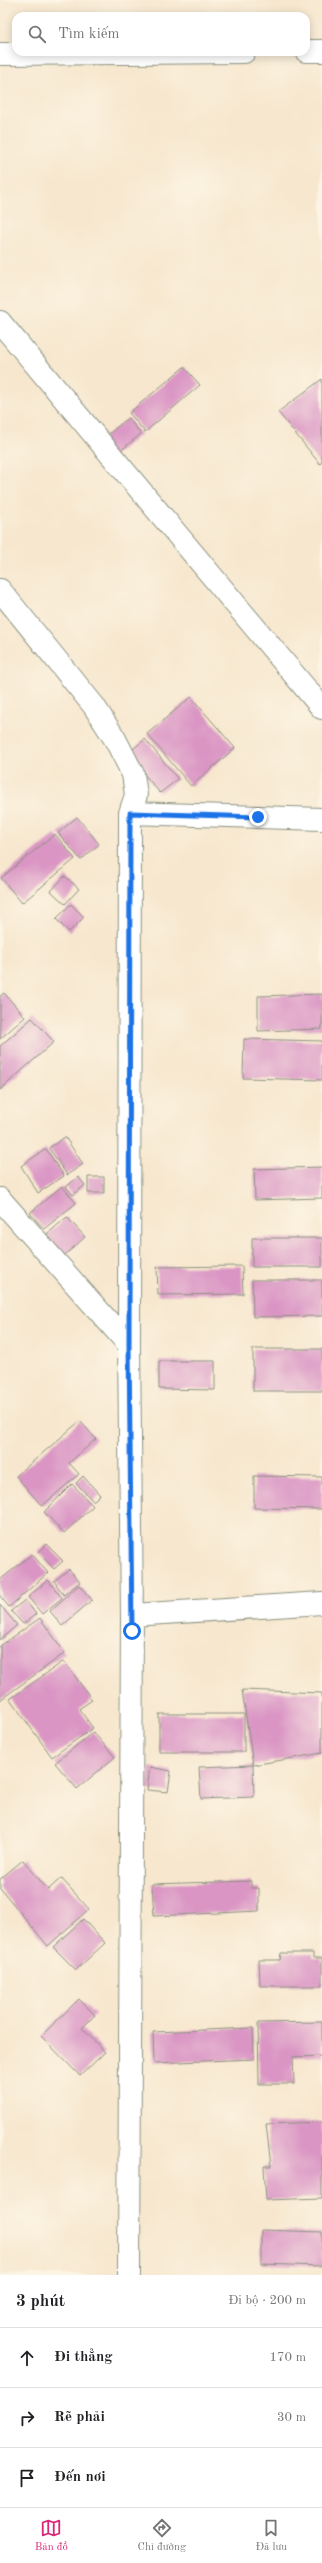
<!DOCTYPE html>
<html lang="vi">
<meta charset="utf-8">
<style>
:root{--surface:#fff;--page:#f6f6f6;--text:#202124;--muted:#757577;--line:#e0e0e0;--accent:#db2777}
body{margin:0;font-family:"Old Standard TT",serif;background:var(--page);color:var(--text)}
.stop{position:absolute;width:12px;height:12px;margin:-9px;border:3px solid #1a73e8;border-radius:50%;background:#fff}
.stop.end{background:#1a73e8;border-color:#fff;box-shadow:0 1px 4px #0008}
.list{margin:0;padding:0;list-style:none}
h2{display:flex;justify-content:space-between;align-items:center;height:52px;margin:0;padding:0 16px;font-size:17px}
h2 small{font-size:13px;font-weight:400;color:var(--muted)}
.list li{display:grid;grid-template-columns:26px 1fr auto;gap:12px;align-items:center;box-sizing:border-box;height:60px;padding:0 16px;border-top:1px solid var(--line)}
.list b{display:block;font-size:15px;white-space:nowrap}
.list em{font-size:13px;font-style:normal;color:var(--muted)}
.icon{flex:none;width:22px;height:22px;fill:none;stroke:currentColor;stroke-width:2;stroke-linecap:round;stroke-linejoin:round}
.map{position:relative;flex:none;width:322px;height:2275px;overflow:hidden}
.search{position:absolute;background:var(--surface);box-shadow:0 2px 10px #0003;left:12px;right:12px;top:12px;height:44px;display:flex;align-items:center;gap:10px;box-sizing:border-box;padding:0 14px;border-radius:12px;color:var(--muted);font-size:15px}
.sheet{height:232px;background:var(--surface)}
nav{display:flex;justify-content:space-around;align-items:center;box-sizing:border-box;height:56px;border-top:1px solid var(--line);background:var(--surface);font-size:11px;color:var(--muted)}
nav a{display:grid;justify-items:center;gap:2px}
nav .on{color:var(--accent)}
.map>svg:first-child{display:block}
.building{fill:#da95c4}
.lines{fill:none;stroke-linecap:round;stroke-linejoin:round}
.minor-casing{stroke:#8b9281;stroke-width:24}
.tertiary-casing{stroke:#8b9281;stroke-width:24}
.minor{stroke:#fff;stroke-width:22}
.tertiary{stroke:#fff;stroke-width:22}
.route{stroke:#1a73e8;stroke-width:5}
</style>
<div class="map">
<svg width="322" height="2275" viewBox="0 0 322 2275">
<rect width="100%" height="100%" fill="#fcf5e5"/>
<filter id="ink" filterUnits="userSpaceOnUse"><feTurbulence type="fractalNoise" baseFrequency=".025" numOctaves="2"/><feDisplacementMap in="SourceGraphic" scale="8" xChannelSelector="R" yChannelSelector="G"/><feConvolveMatrix kernelMatrix="1 2 1 2 8 2 1 2 1" color-interpolation-filters="sRGB"/></filter>
<filter id="wash" filterUnits="userSpaceOnUse"><feTurbulence type="fractalNoise" baseFrequency=".012" numOctaves="4" result="noise"/><feDisplacementMap in="SourceGraphic" scale="16" xChannelSelector="R" yChannelSelector="G"/><feGaussianBlur stdDeviation="0.9" result="paint"/><feColorMatrix in="noise" values="0 0 0 0 0 0 0 0 0 0 0 0 0 0 0 0 0 1.4 0 .05"/><feComposite in="paint" operator="in"/></filter>
<g filter="url(#wash)">
<rect width="100%" height="100%" fill="#f7e7ce"/>
<g id="blocks">
<path class="building" d="M184,367L200,385L145,432L129,413Z
M322,379V462L320,464L278,412Z
M128,418L141,434L113,457L100,441Z
M191,697L235,748L191,786L147,734Z
M145,739L178,779L160,793L127,754Z
M77,817L99,844L81,860L58,833Z
M55,834L75,859L22,903L1,878Z
M65,876L79,889L65,904L51,891Z
M71,904L84,917L69,932L56,919Z
M4,993L25,1017L0,1039V996Z
M322,994V1029L258,1031V996Z
M32,1018L54,1042L0,1090V1046Z
M244,1039L322,1041V1080L243,1078Z
M65,1137L83,1164L67,1175L49,1148Z
M46,1149L64,1176L38,1193L21,1166Z
M322,1167V1198L255,1200L254,1169Z
M78,1177L85,1185L73,1195L66,1187Z
M88,1177H104V1193H88Z
M62,1186L76,1203L44,1229L30,1213Z
M67,1217L85,1237L64,1256L46,1235Z
M252,1238H322V1267H252Z
M242,1266L243,1294L158,1295L157,1267Z
M252,1280H322V1316L253,1317Z
M253,1349H322V1391H253Z
M159,1361H215V1390L159,1389Z
M80,1421L96,1439L69,1463L79,1474L42,1506L16,1476Z
M83,1476L100,1495L93,1501L76,1483Z
M254,1476L322,1477V1509L254,1508Z
M72,1484L93,1506L64,1533L44,1512Z
M46,1544L63,1561L54,1569L38,1552Z
M32,1554L48,1573L9,1607L0,1596V1580Z
M69,1569L80,1582L64,1595L54,1581Z
M48,1580L62,1598L42,1614L28,1597Z
M79,1585L92,1600L62,1626L50,1611Z
M25,1600L36,1614L23,1624L11,1611Z
M0,1605L17,1625L0,1640Z
M40,1618L65,1653L0,1700V1646Z
M64,1661L92,1700L79,1709L93,1728L52,1757L10,1699Z
M242,1690L322,1693V1753L253,1765Z
M159,1714H244V1752H159Z
M93,1732L115,1757L77,1789L55,1763Z
M253,1765L254,1797L201,1799L199,1767Z
M150,1767L171,1771L168,1792L147,1790Z
M23,1860L48,1890L61,1878L89,1909L48,1946L0,1888V1879Z
M251,1881V1888H259V1911L154,1916L152,1884Z
M83,1919L105,1943L76,1970L53,1947Z
M281,1953H313V1958H322V1986H260L259,1960H280Z
M79,1999L95,2015L82,2028L105,2052L80,2076L41,2036Z
M322,2022V2056L293,2057L294,2084H259L258,2023Z
M253,2028L254,2059L154,2063L153,2032Z
M322,2122V2198L266,2200L264,2166H271L266,2124Z
M261,2230L322,2232V2266L261,2264Z"/>
</g>
</g>
<g filter="url(#ink)">
<use href="#blocks" fill-opacity="0" stroke="#8b9281" stroke-width="1"/>
<g class="lines">
<defs>
<path id="minor" d="M0,322L322,708
M0,590L94,706L115,739L133,774L136,795L130,813L129,1345L132,1615L129,2275
M130,813L322,819
M0,1199L129,1345
M132,1615L322,1603"/>
<path id="tertiary" d="M306,51H322
M0,54L244,52"/>
</defs>
<use href="#minor" class="minor-casing"/>
<use href="#tertiary" class="tertiary-casing"/>
<use href="#minor" class="minor"/>
<use href="#tertiary" class="tertiary"/>
</g>
</g>
<g class="lines" filter="url(#ink)">
<path class="route" d="M132,1631L129,1345L130,813L258,817"/>
</g>
</svg>
<div class="stop" style="left:132px;top:1631px"></div>
<div class="stop end" style="left:258px;top:817px"></div>
<div class="search"><svg class="icon" aria-label="search" viewBox="0 0 24 24"><circle cx="10" cy="10" r="6"/><path d="M15 15l6 6"/></svg>Tìm kiếm</div>
</div>
<section class="sheet">
<h2>3 phút<small>Đi bộ · 200 m</small></h2>
<ul class="list">
<li><svg class="icon" aria-label="ahead" viewBox="0 0 24 24"><path d="M12 20V5M6 11l6-6 6 6"/></svg><div><b>Đi thẳng</b></div><em>170 m</em></li>
<li><svg class="icon" aria-label="right" viewBox="0 0 24 24"><path d="M7 20v-9h11M14 6l5 5-5 5"/></svg><div><b>Rẽ phải</b></div><em>30 m</em></li>
<li><svg class="icon" aria-label="arrive" viewBox="0 0 24 24"><path d="M6 21V4h12l-3 4 3 4H6"/></svg><div><b>Đến nơi</b></div></li>
</ul>
</section>
<nav>
<a class="on"><svg class="icon" aria-label="map" viewBox="0 0 24 24"><path d="M3 6l6-2 6 2 6-2v14l-6 2-6-2-6 2zM9 4v14M15 6v14"/></svg>Bản đồ</a>
<a><svg class="icon" aria-label="directions" viewBox="0 0 24 24"><path d="M12 3l9 9-9 9-9-9zM9 14v-3h6M13 9l2 2-2 2"/></svg>Chỉ đường</a>
<a><svg class="icon" aria-label="saved" viewBox="0 0 24 24"><path d="M7 4h10v16l-5-4-5 4z"/></svg>Đã lưu</a>
</nav>
